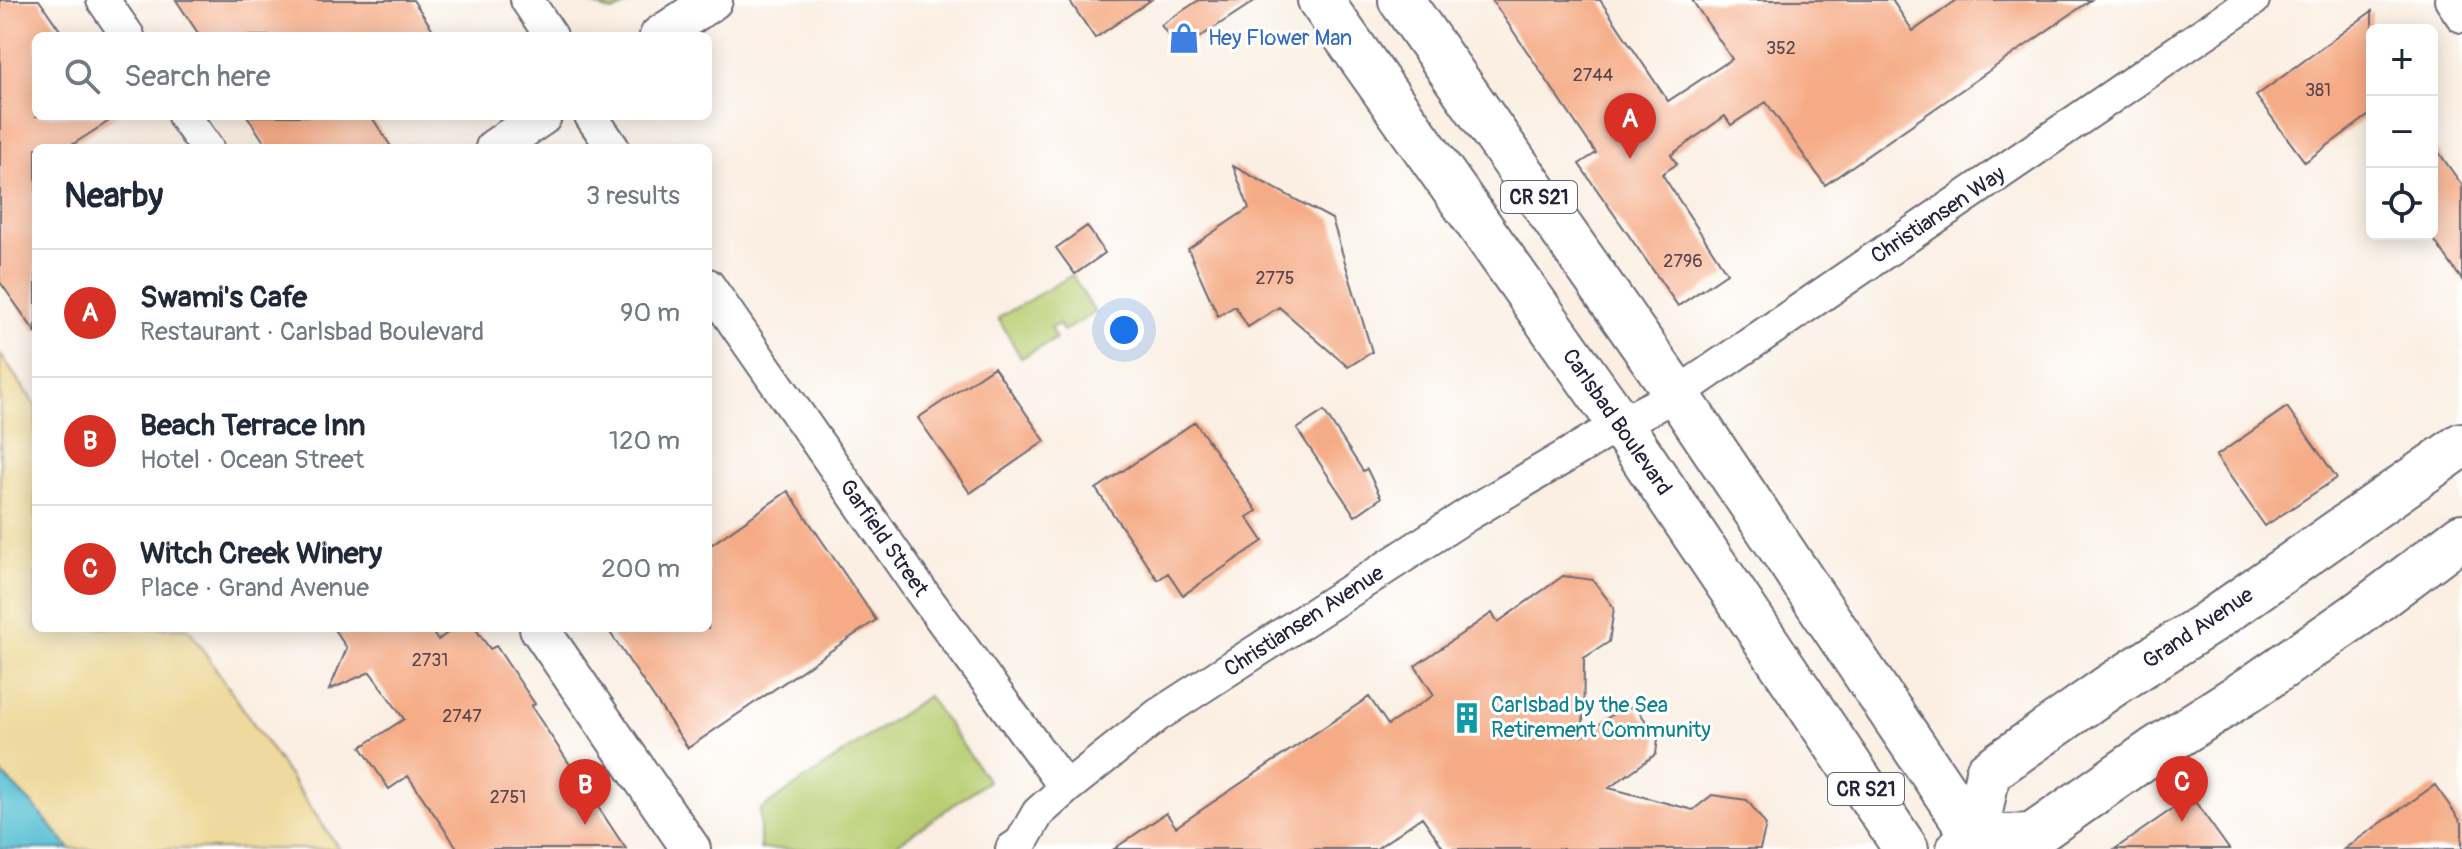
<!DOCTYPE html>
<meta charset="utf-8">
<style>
:root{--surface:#fff;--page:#f6f6f7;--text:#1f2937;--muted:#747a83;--line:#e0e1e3;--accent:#d93025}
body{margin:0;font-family:Pangolin,sans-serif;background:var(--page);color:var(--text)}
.controls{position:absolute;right:24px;top:24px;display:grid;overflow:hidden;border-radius:12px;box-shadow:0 4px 20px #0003}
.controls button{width:72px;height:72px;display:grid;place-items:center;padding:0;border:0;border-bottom:2px solid var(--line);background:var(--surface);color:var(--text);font:40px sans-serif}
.you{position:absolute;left:1124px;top:330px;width:28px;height:28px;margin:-20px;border:6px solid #fff;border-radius:50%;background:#1a73e8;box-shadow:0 0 0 12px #1a73e833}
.badge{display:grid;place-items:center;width:52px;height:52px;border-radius:50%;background:var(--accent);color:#fff;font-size:26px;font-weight:700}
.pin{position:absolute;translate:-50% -66px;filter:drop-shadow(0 2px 4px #0008)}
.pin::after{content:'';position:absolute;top:42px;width:28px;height:24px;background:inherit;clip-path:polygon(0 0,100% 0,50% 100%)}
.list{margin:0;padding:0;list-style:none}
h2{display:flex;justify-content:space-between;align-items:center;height:104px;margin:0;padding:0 32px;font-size:34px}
h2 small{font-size:26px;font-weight:400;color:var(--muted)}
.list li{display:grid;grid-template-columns:52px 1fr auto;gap:24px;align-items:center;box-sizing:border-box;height:128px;padding:0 32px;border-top:2px solid var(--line)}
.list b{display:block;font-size:30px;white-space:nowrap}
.list p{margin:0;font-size:26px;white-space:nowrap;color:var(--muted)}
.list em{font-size:26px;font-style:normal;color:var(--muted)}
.icon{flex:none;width:44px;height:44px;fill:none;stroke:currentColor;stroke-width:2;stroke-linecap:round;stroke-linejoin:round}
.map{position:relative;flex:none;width:2462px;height:849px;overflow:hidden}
.search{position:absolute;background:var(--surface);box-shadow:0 4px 20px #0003;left:32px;top:32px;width:680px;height:88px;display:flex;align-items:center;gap:20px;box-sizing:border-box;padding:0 28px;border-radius:12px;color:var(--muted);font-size:30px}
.panel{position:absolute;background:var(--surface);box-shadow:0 4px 20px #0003;left:32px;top:144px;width:680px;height:488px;border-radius:12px}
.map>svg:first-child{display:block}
.green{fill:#b8cd71;stroke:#6d7856;stroke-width:2}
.sand{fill:#eeda9e;stroke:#887e6c;stroke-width:2}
.water{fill:#57bfd3;stroke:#3c7087;stroke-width:2}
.building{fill:#f5ab85}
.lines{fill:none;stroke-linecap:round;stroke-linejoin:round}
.minor-casing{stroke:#6e6a75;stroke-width:36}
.tertiary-casing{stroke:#6e6a75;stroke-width:42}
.secondary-casing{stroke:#6e6a75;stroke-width:48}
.primary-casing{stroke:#6e6a75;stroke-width:48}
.minor{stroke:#fff;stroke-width:32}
.tertiary{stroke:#fff;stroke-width:38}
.secondary{stroke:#fff;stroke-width:44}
.primary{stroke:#fff;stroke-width:44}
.labels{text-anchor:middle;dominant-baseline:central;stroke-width:6;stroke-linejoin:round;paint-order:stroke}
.number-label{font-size:18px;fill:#57444e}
.shield{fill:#fff;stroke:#646476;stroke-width:2}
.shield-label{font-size:20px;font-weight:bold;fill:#22223b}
.shop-label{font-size:22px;fill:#366cbe;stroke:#fff;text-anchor:start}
.street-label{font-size:22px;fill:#22223b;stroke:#fff}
.culture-label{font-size:22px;fill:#0d838f;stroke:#fff;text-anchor:start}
</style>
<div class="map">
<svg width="2462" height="849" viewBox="0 0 2462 849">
<rect width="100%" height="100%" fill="#fff"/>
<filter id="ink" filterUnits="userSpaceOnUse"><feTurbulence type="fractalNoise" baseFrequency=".0125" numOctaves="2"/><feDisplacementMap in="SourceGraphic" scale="16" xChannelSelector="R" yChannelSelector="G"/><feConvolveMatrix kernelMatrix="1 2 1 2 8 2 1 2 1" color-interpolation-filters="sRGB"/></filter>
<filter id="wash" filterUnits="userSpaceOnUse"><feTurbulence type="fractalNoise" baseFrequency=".006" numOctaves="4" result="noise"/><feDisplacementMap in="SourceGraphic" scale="32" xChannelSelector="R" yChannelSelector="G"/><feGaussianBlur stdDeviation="1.8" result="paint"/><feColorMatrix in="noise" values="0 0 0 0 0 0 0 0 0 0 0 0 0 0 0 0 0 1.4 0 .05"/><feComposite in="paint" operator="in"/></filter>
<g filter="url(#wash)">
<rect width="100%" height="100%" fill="#faefe2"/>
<path class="green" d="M580,0H637L613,12Z
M1072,275L1095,313L1063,331L1059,324L1050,328L1056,339L1021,358L998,318Z
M928,696L988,781L890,849H760V810Z"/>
<path class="sand" d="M0,354L36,406V628H188L339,849H70L34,806L0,772Z"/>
<path class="water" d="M0,772L34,806L70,849H0Z"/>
<g id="blocks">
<path class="building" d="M0,0H39L64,36H36V116H117L67,148H36V333L0,282Z
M176,0H413L437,36H200Z
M1069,0H1151L1095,38Z
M1199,0H1256L1179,51L1161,25Z
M1492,0H1600L1668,101L1732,59L1692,0H1892L1913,31L1957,0H2091L1825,185L1766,102L1731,125L1725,116L1671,155L1677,164L1662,174L1727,273L1678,306L1579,164L1596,153Z
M2372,11V113L2305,162L2256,96Z
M247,116H371L392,148H268Z
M2432,143L2462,185V280L2432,237Z
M1233,166L1332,219L1372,352L1348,367L1279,307L1248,327L1235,306L1218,316L1188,249L1249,208Z
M1087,226L1105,253L1075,274L1056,248Z
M994,367L1045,441L970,493L918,418Z
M2287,407L2337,478L2265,526L2216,456Z
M1324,411L1363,471L1367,469L1381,498L1355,516L1297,429Z
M1195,422L1257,511L1247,517L1263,541L1183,595L1168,573L1158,580L1096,489Z
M788,491L876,620L688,748L607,628H708V547Z
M1563,576L1593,580L1614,608L1609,642L1584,658L1583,736L1624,706L1638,710L1658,739L1656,754L1609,788L1693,810L1712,795L1747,800L1766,825L1760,849H1444L1422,817L1376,849H1114L1166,813L1176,827L1369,697L1388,725L1434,695L1415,666L1492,613L1498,622Z
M333,628H429L438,640L454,628H475L490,649L496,646L535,704L531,706L626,849H458L408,776L389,789L361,747L404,719L370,672L329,690L347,648Z
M2435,785L2462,823V849H2344Z
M2191,796L2229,849H2115Z"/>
</g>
</g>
<g filter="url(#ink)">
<use href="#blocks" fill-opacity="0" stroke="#6e6a75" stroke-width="2"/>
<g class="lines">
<defs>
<path id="minor" d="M103,0L128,36
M527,0L551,36
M2451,0L2462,16
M184,116L207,148
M591,116L613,148
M708,285L918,587L1066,788
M1012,849L1021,843L1038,813L1066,788L1158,715L1467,515L1620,424L1677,394L2253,0"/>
<path id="tertiary" d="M659,36L713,0
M495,148L542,116
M539,628L691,849"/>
<path id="secondary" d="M1975,838L1988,772L2112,685L2207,624L2462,445
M1959,849L1975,838L2032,836L2156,749L2253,687L2357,615L2462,536"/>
<path id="primary" d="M1320,0L1620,424L1906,849
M1401,0L1677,394L1983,849"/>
</defs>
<use href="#minor" class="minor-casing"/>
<use href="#tertiary" class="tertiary-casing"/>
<use href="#secondary" class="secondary-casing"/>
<use href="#primary" class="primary-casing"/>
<use href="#minor" class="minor"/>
<use href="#tertiary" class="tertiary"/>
<use href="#secondary" class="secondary"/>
<use href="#primary" class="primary"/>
</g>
</g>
<defs>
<symbol id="shop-bare" viewBox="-9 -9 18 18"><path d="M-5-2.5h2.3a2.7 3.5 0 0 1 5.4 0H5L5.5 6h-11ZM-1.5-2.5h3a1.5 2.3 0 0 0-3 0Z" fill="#3f7fe0" stroke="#fff" stroke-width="2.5" paint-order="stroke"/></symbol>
<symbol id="building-bare" viewBox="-9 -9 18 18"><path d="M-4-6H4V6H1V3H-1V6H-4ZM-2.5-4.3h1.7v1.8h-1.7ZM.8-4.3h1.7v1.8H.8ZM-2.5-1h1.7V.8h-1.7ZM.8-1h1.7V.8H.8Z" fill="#0f9aa8" stroke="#fff" stroke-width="2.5" paint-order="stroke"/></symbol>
</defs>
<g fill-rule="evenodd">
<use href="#shop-bare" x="1162" y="16" width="44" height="44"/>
<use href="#building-bare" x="1445" y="696" width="44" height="44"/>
</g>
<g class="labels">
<g class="number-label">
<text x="1781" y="48">352</text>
<text x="1593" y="75">2744</text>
<text x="2318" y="90">381</text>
<text x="1683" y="261">2796</text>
<text x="1275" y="278">2775</text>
<text x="430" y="660">2731</text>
<text x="462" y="716">2747</text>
<text x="508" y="797">2751</text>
</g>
<g class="shield">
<rect x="1501" y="181" width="76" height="32" rx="6"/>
<rect x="1828" y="773" width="76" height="32" rx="6"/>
</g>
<g class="shield-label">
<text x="1539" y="197">CR S21</text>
<text x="1866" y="789">CR S21</text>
</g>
<g class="shop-label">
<text x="1208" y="38">Hey Flower Man</text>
</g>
<g class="street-label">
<text transform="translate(1938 215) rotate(-34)">Christiansen Way</text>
<text transform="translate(1617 422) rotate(55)">Carlsbad Boulevard</text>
<text transform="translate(884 538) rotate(55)">Garfield Street</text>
<text transform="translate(1304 621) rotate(-33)">Christiansen Avenue</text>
<text transform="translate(2198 628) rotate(-34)">Grand Avenue</text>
</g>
<g class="culture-label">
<text x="1491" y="705">Carlsbad by the Sea<tspan x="1491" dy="25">Retirement Community</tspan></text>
</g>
</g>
</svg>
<div class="controls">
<button>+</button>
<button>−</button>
<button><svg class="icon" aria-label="locate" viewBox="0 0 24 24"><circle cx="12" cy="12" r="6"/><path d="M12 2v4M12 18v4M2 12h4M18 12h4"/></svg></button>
</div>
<div class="you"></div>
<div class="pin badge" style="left:1630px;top:159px">A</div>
<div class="pin badge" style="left:585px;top:825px">B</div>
<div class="pin badge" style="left:2182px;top:822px">C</div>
<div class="search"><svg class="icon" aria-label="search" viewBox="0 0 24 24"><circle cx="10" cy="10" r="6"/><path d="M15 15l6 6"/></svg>Search here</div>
<section class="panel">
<h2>Nearby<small>3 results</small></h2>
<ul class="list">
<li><span class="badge">A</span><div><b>Swami's Cafe</b><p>Restaurant · Carlsbad Boulevard</p></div><em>90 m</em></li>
<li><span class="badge">B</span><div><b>Beach Terrace Inn</b><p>Hotel · Ocean Street</p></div><em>120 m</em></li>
<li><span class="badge">C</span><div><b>Witch Creek Winery</b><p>Place · Grand Avenue</p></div><em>200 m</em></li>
</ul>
</section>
</div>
